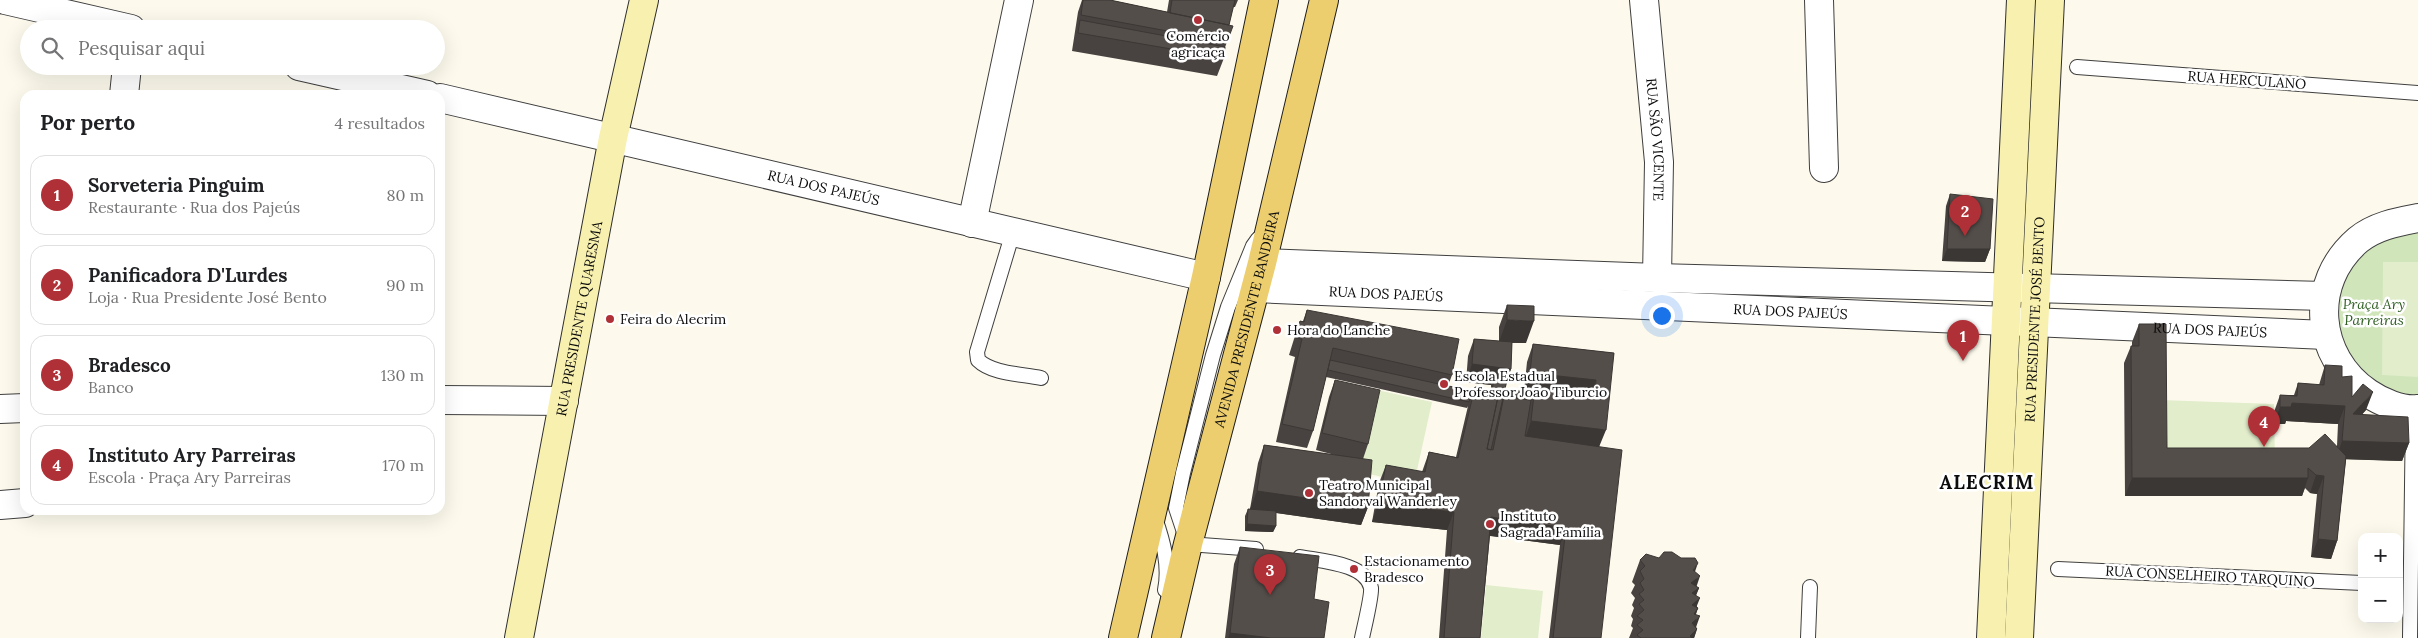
<!DOCTYPE html>
<html lang="pt">
<meta charset="utf-8">
<style>
:root{--surface:#fff;--page:#f2f2f2;--text:#202124;--muted:#757577;--line:#e0e0e0;--accent:#b03037}
body{margin:0;font-family:Lora,serif;background:var(--page);color:var(--text)}
.controls{position:absolute;right:15px;bottom:15px;display:grid;overflow:hidden;border-radius:10px;box-shadow:0 5px 20px #0002}
.controls button{width:45px;height:45px;display:grid;place-items:center;padding:0;border:0;border-bottom:1px solid var(--line);background:var(--surface);color:var(--text);font:25px sans-serif}
.you{position:absolute;left:1661px;top:315px;width:18px;height:18px;margin:-12px;border:4px solid #fff;border-radius:50%;background:#1a73e8;box-shadow:0 0 0 8px #1a73e833}
.badge{display:grid;place-items:center;width:32px;height:32px;border-radius:50%;background:var(--accent);color:#fff;font-size:16px;font-weight:700}
.pin{position:absolute;translate:-50% -41px;filter:drop-shadow(0 1px 2px #0008)}
.pin::after{content:'';position:absolute;top:26px;width:18px;height:15px;background:inherit;clip-path:polygon(0 0,100% 0,50% 100%)}
.list{margin:0;padding:0;list-style:none}
h2{display:flex;justify-content:space-between;align-items:center;height:65px;margin:0;padding:0 20px;font-size:21px}
h2 small{font-size:16px;font-weight:400;color:var(--muted)}
.list li{display:grid;grid-template-columns:32px 1fr auto;gap:15px;align-items:center;box-sizing:border-box;height:80px;margin:0 10px 10px;padding:0 10px;border:1px solid var(--line);border-radius:15px}
.list b{display:block;font-size:19px;white-space:nowrap}
.list p{margin:0;font-size:16px;white-space:nowrap;color:var(--muted)}
.list em{font-size:16px;font-style:normal;color:var(--muted)}
.icon{flex:none;width:28px;height:28px;fill:none;stroke:currentColor;stroke-width:2;stroke-linecap:round;stroke-linejoin:round}
.map{position:relative;flex:none;width:2418px;height:638px;overflow:hidden}
.search{position:absolute;background:var(--surface);box-shadow:0 5px 20px #0002;left:20px;top:20px;width:425px;height:55px;display:flex;align-items:center;gap:12px;box-sizing:border-box;padding:0 18px;border-radius:28px;color:var(--muted);font-size:19px}
.panel{position:absolute;background:var(--surface);box-shadow:0 5px 20px #0002;left:20px;top:90px;width:425px;height:425px;border-radius:15px}
.map>svg:first-child{display:block}
.green{fill:#d0e5ba}
.pitch{fill:#e1edcb}
.lines{fill:none;stroke-linecap:round;stroke-linejoin:round}
.lane-casing{stroke:#3f3f3f;stroke-width:16}
.street-casing{stroke:#3f3f3f;stroke-width:30}
.secondary-casing{stroke:#2e2e2e;stroke-width:30}
.primary-casing{stroke:#1d1d1d;stroke-width:30}
.lane{stroke:#fff;stroke-width:14}
.street{stroke:#fff;stroke-width:28}
.secondary{stroke:#f8f0ae;stroke-width:28}
.primary{stroke:#edce6e;stroke-width:28}
.wall{fill:#484340}
.shaded-wall{fill:#3b3734}
.building{fill:#544e4a;stroke:#3b3734}
.poi-dot{fill:#b03037;stroke:#fff;stroke-width:2}
.labels{text-anchor:middle;dominant-baseline:central;stroke-width:5;stroke-linejoin:round;paint-order:stroke}
.poi-label{font-size:14px;fill:#0c0c0c;stroke:#fff;text-anchor:start}
.street-label{font-size:14px;fill:#0c0c0c;stroke:#fff}
.park-label{font-size:14px;font-style:italic;fill:#2f5e22;stroke:#fff}
.district-label{font-size:19px;font-weight:bold;letter-spacing:1px;fill:#0c0c0c;stroke:#fff}
</style>
<div class="map">
<svg width="2418" height="638" viewBox="0 0 2418 638">
<rect width="100%" height="100%" fill="#fdfaed"/>
<path class="green" d="M2418,221V402L2400,401L2341,359L2333,282L2353,248Z"/>
<path class="pitch" d="M2383,262H2418V377L2382,375Z
M1377,390L1432,402L1414,484L1360,472Z
M2160,400L2274,404L2275,466H2161Z
M1486,585L1543,591L1538,638H1481Z"/>
<g class="lines">
<defs>
<path id="lane" d="M2077,67L2418,93
M1013,232L977,352L978,360C992,374 1022,374 1041,378
M1155,518C1163,541 1170,566 1165,590
M1256,549L1188,544L1176,508L1183,473L1213,355L1228,307L1253,246L1258,239
M1300,557C1320,561 1366,563 1371,588C1372,596 1364,628 1362,638
M2058,569L2362,583
M1808,638L1810,587
M2410,638L2413,410"/>
<g id="street">
<path d="M5,0L131,29"/>
<path id="s1" d="M1644,0L1659,162L1657,278"/>
<path d="M1819,0L1824,168"/>
<path d="M299,66L427,95"/>
<path d="M124,95L127,66"/>
<path id="s2" d="M440,98L1206,277"/>
<path d="M2418,218C2397,222 2375,226 2358,240C2308,283 2315,357 2368,393C2381,402 2402,411 2418,409"/>
<path d="M972,223L1019,0"/>
<path d="M1262,263L1657,278L2325,296"/>
<path id="s3" d="M1255,288L2326,335"/>
<path d="M440,400L564,401"/>
<path d="M0,409L25,408"/>
<path d="M0,505L25,503"/>
</g>
<g id="secondary">
<path id="s4" d="M519,638L613,138L644,0"/>
<path d="M1991,638L2021,0"/>
<path id="s5" d="M2019,638L2050,0"/>
</g>
<g id="primary">
<path d="M1123,638L1206,277L1264,0"/>
<path id="s6" d="M1166,638L1188,544L1262,263L1324,0"/>
</g>
</defs>
<use href="#lane" class="lane-casing"/>
<use href="#street" class="street-casing"/>
<use href="#secondary" class="secondary-casing"/>
<use href="#primary" class="primary-casing"/>
<use href="#lane" class="lane"/>
<use href="#street" class="street"/>
<use href="#secondary" class="secondary"/>
<use href="#primary" class="primary"/>
</g>
<path class="wall" d="M1082,0H1110L1167,12L1169,0H1238L1235,7H1233L1229,25L1227,42L1224,50V58L1217,76L1072,51L1078,12Z
M1950,194L1990,249L1985,262L1942,261L1946,206Z
M1507,305L1526,343H1512L1511,369L1507,380L1505,389L1533,393V392L1524,391L1527,362L1533,344L1614,353L1599,447L1601,638H1549L1560,545L1490,536L1480,638H1439L1447,530L1372,522L1379,483L1386,465L1422,472L1429,452L1456,457L1468,406L1467,408L1326,377L1313,431L1307,448L1276,442L1295,357L1289,355L1294,339L1300,321H1303L1307,310L1452,375L1448,386L1473,390L1475,387L1491,390V385L1466,382L1468,356L1474,339L1499,341V327Z
M2139,324L2167,448H2309L2337,446L2338,424L2286,421L2285,424H2274V412L2280,395H2294L2298,383L2319,385L2325,365L2342,377L2352,397L2366,410L2362,414L2409,443L2402,461L2346,459L2337,541L2331,559L2311,557L2317,494L2310,493L2305,488L2302,496H2125L2124,363L2131,346H2132V342Z
M1335,380L1368,444L1363,459L1368,507L1361,525L1276,513V526L1273,532L1245,531V516L1248,509H1250L1258,463L1264,445L1335,455L1316,450L1329,397Z
M1240,547L1314,599L1324,638H1225L1234,564Z
M1640,560L1695,572L1696,587L1699,588L1696,595L1697,607L1698,608L1696,614V627L1697,629L1694,638H1629L1633,628L1631,626L1633,619L1631,616L1634,608L1632,605L1635,598L1631,593L1635,585L1632,582Z"/>
<path class="shaded-wall" d="M1947,249H1990L1985,262L1942,261Z
M1507,320L1534,321L1526,343L1499,342Z
M1472,364L1511,369L1505,386L1494,378L1491,385L1466,382Z
M1530,373L1596,380L1590,398L1544,393L1535,386L1533,392L1524,391Z
M2373,392L2366,410L2347,432L2353,414Z
M2292,403L2345,406L2338,424L2286,421L2285,424H2274L2280,407Z
M1531,421L1606,430L1599,447L1525,439Z
M2342,441L2409,443L2402,461L2336,459Z
M2316,475L2324,476L2317,494L2310,493Z
M2132,478H2308L2302,496H2125Z
M1257,491L1368,507L1361,525L1250,509Z
M1378,504L1454,512L1447,530L1372,522Z
M1491,517L1566,528L1560,545L1485,535Z
M1247,524L1276,526L1273,532L1245,531Z
M2318,539L2337,541L2331,559L2311,557Z
M1698,563L1691,583L1700,576L1695,591L1699,588L1693,603L1700,598L1694,613L1698,608L1693,622L1700,616L1694,633L1697,629L1694,638H1687L1682,605L1693,570Z
M1230,633L1271,638H1228Z"/>
<path class="building" d="M1083,0H1110L1233,26L1227,42L1081,15Z
M1172,0H1235L1229,25L1170,13Z
M1080,20L1225,47L1224,58L1078,33Z
M1950,194L1993,199L1990,249H1947Z
M1507,305L1534,306V321L1507,320Z
M1307,310L1459,339L1452,375L1333,348L1313,431L1282,424L1302,339L1296,338L1300,321L1304,322Z
M2139,324H2166L2167,448H2309L2325,434L2346,456L2337,541L2318,539L2324,476L2316,475L2308,468V478H2132L2131,346H2139Z
M1474,339L1512,342L1511,369L1472,364Z
M1533,344L1614,353L1606,430L1531,421L1535,386L1595,393L1596,380L1530,373Z
M1330,360L1448,386L1473,390L1469,402L1328,370Z
M2325,365L2342,366V377L2352,376V397L2363,384L2373,392L2353,414L2408,417L2409,443L2342,441L2345,406L2292,403L2291,407H2280V395L2297,396L2298,383L2324,385Z
M1494,378L1507,380L1505,389L1533,393L1530,400L1504,396V398H1503L1491,450L1487,449L1499,392L1492,391Z
M1335,380L1380,390L1368,444L1322,433Z
M1546,386L1565,389V390L1546,388Z
M1475,387L1499,392L1487,449L1493,450L1504,396L1531,400L1525,436L1622,450L1601,638H1553L1566,528L1491,517L1480,638H1444L1454,512L1378,504L1386,465L1425,472L1429,452L1458,458Z
M1264,445L1372,460L1368,507L1257,491Z
M1248,509L1276,511V526L1247,524Z
M1240,547L1319,556L1314,599L1329,602L1324,638H1271L1230,633Z
M1664,552H1672L1681,558H1695L1698,563L1693,570L1700,576L1691,583L1699,588L1692,593L1700,598L1692,605L1698,608L1694,614L1700,616L1692,623L1697,629L1690,636L1692,638H1641L1637,635L1643,630L1637,625L1643,620L1637,616L1644,610L1639,604L1644,600L1639,594L1644,590L1640,583L1644,579L1640,571L1645,566L1640,560L1646,554L1659,558Z"/>
<g class="poi-dot">
<circle cx="1198" cy="20" r="5"/>
<circle cx="610" cy="319" r="5"/>
<circle cx="1277" cy="330" r="5"/>
<circle cx="1444" cy="384" r="5"/>
<circle cx="1309" cy="493" r="5"/>
<circle cx="1490" cy="524" r="5"/>
<circle cx="1354" cy="569" r="5"/>
</g>
<g class="labels">
<g class="poi-label">
<text x="1198" y="36" text-anchor="middle">Comércio<tspan x="1198" dy="16">agricaça</tspan></text>
<text x="620" y="319">Feira do Alecrim</text>
<text x="1287" y="330">Hora do Lanche</text>
<text x="1454" y="376">Escola Estadual<tspan x="1454" dy="16">Professor João Tiburcio</tspan></text>
<text x="1319" y="485">Teatro Municipal<tspan x="1319" dy="16">Sandorval Wanderley</tspan></text>
<text x="1500" y="516">Instituto<tspan x="1500" dy="16">Sagrada Família</tspan></text>
<text x="1364" y="561">Estacionamento<tspan x="1364" dy="16">Bradesco</tspan></text>
</g>
<g class="street-label">
<text transform="translate(2247 80) rotate(4)">RUA HERCULANO</text>
<text stroke="none"><textPath href="#s1" startOffset="140">RUA SÃO VICENTE</textPath></text>
<text stroke="none"><textPath href="#s2" startOffset="394">RUA DOS PAJEÚS</textPath></text>
<text stroke="none"><textPath href="#s3" startOffset="131">RUA DOS PAJEÚS</textPath></text>
<text stroke="none"><textPath href="#s3" startOffset="536">RUA DOS PAJEÚS</textPath></text>
<text stroke="none"><textPath href="#s4" startOffset="325">RUA PRESIDENTE QUARESMA</textPath></text>
<text stroke="none"><textPath href="#s6" startOffset="329">AVENIDA PRESIDENTE BANDEIRA</textPath></text>
<text stroke="none"><textPath href="#s5" startOffset="319">RUA PRESIDENTE JOSÉ BENTO</textPath></text>
<text stroke="none"><textPath href="#s3" startOffset="956">RUA DOS PAJEÚS</textPath></text>
<text transform="translate(2210 576) rotate(3)">RUA CONSELHEIRO TARQUINO</text>
</g>
<g class="park-label">
<text x="2374" y="304">Praça Ary<tspan x="2374" dy="16">Parreiras</tspan></text>
</g>
<g class="district-label">
<text x="1987" y="482">ALECRIM</text>
</g>
</g>
</svg>
<div class="controls">
<button>+</button>
<button>−</button>
</div>
<div class="you"></div>
<div class="pin badge" style="left:1963px;top:361px">1</div>
<div class="pin badge" style="left:1965px;top:236px">2</div>
<div class="pin badge" style="left:1270px;top:595px">3</div>
<div class="pin badge" style="left:2264px;top:447px">4</div>
<div class="search"><svg class="icon" aria-label="search" viewBox="0 0 24 24"><circle cx="10" cy="10" r="6"/><path d="M15 15l6 6"/></svg>Pesquisar aqui</div>
<section class="panel">
<h2>Por perto<small>4 resultados</small></h2>
<ul class="list">
<li><span class="badge">1</span><div><b>Sorveteria Pinguim</b><p>Restaurante · Rua dos Pajeús</p></div><em>80 m</em></li>
<li><span class="badge">2</span><div><b>Panificadora D'Lurdes</b><p>Loja · Rua Presidente José Bento</p></div><em>90 m</em></li>
<li><span class="badge">3</span><div><b>Bradesco</b><p>Banco</p></div><em>130 m</em></li>
<li><span class="badge">4</span><div><b>Instituto Ary Parreiras</b><p>Escola · Praça Ary Parreiras</p></div><em>170 m</em></li>
</ul>
</section>
</div>
